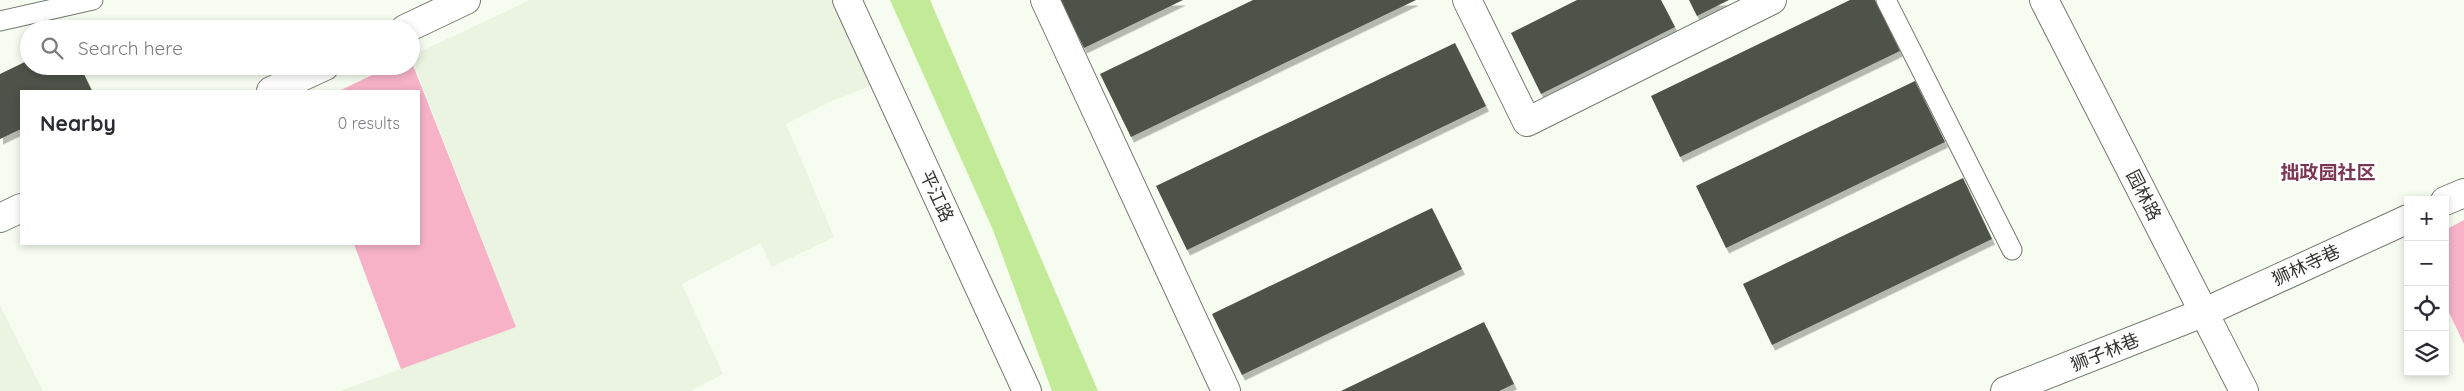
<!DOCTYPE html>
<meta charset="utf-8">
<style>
:root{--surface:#fff;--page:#f7f7f7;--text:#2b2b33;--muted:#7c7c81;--line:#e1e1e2}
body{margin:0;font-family:Quicksand,"Noto Sans SC",sans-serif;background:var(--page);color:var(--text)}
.controls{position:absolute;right:15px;bottom:15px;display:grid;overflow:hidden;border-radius:0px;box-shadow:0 2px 8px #0003}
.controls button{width:45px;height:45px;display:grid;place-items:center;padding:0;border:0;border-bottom:1px solid var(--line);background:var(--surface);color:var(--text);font:25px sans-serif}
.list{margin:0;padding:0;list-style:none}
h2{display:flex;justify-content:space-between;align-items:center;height:65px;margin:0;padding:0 20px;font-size:21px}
h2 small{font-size:16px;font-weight:400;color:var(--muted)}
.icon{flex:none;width:28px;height:28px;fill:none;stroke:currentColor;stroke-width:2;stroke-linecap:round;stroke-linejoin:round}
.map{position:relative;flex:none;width:2464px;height:391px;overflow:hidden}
.search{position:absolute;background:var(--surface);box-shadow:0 2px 8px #0003;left:20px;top:20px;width:400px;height:55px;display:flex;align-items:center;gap:12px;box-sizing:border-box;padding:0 18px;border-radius:28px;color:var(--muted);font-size:19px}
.panel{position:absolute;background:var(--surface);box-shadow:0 2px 8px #0003;left:20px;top:90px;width:400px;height:155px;border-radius:0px}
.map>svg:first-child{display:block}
.built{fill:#eaf4e1}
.green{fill:#f7b2c8}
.water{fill:#c2ea97}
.building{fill:#4e5349;filter:url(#shadow)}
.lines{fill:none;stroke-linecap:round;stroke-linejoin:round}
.service-casing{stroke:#757a70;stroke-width:21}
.pedestrian-casing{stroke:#757a70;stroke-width:30}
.minor-casing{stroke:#757a70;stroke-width:30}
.tertiary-casing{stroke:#757a70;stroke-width:30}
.secondary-casing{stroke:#757a70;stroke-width:30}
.service{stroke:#fff;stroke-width:19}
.pedestrian{stroke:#fff;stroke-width:28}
.minor{stroke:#fff;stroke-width:28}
.tertiary{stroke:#fff;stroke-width:28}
.secondary{stroke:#fff;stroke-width:28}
.labels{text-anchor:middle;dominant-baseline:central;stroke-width:5;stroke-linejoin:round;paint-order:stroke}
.street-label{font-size:18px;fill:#343632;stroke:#fff}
.neighbourhood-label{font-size:19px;font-weight:bold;fill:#7b3651;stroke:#fff}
</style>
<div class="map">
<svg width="2464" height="391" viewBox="0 0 2464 391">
<defs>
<filter id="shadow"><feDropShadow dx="3" dy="5.5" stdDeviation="0" flood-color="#0004"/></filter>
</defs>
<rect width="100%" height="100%" fill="#f6fcf0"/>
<path class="built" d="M530,0H834L875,84L832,101L786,124L834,237L772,267L760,243L682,284L723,374L691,391H340L516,327L411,56Z
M0,305L43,391H0Z"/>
<path class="green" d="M411,60L516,327L401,369L354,244H419V91H339L391,66H411Z
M2464,220V344L2445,304V230Z"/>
<path class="water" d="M890,0H930L1098,391H1052L993,230Z"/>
<path class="building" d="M1060,0H1183L1084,48Z
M1253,0H1416L1131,137L1100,74Z
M1577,0H1661L1675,27L1541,94L1511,33Z
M1689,0H1729L1697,16Z
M1850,0H1875L1900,51L1680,157L1651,96Z
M1455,43L1486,106L1187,250L1156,186Z
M29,60V66H80L92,91H21V129L0,139V74Z
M1915,81L1945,142L1726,248L1696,186Z
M1963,178L1992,239L1772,345L1743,284Z
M1432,208L1462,269L1242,375L1212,314Z
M1484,322L1514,384L1499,391H1341Z"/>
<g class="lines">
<defs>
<path id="service" d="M1886,0L2012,250
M0,21L93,0"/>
<path id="pedestrian" d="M847,0L1027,391"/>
<path id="minor" d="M1045,0L1226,391
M1467,0L1527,122L1772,0
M2044,0L2244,391"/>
<path id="tertiary" d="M2445,201L2464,193
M2005,391L2205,312L2408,219"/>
<path id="secondary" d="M405,29L466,0
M271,91L325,66
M0,218L21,208"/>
</defs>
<use href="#service" class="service-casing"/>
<use href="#pedestrian" class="pedestrian-casing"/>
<use href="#minor" class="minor-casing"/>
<use href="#tertiary" class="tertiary-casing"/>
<use href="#secondary" class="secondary-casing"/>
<use href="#service" class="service"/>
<use href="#pedestrian" class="pedestrian"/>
<use href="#minor" class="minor"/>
<use href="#tertiary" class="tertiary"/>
<use href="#secondary" class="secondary"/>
</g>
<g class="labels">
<g class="street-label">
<text transform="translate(2144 195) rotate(63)">园林路</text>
<text transform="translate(937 196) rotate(65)">平江路</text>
<text transform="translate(2306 265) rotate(-25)">狮林寺巷</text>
<text transform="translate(2105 352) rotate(-22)">狮子林巷</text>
</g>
<g class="neighbourhood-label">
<text x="2328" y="172">拙政园社区</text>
</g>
</g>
</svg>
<div class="controls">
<button>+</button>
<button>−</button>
<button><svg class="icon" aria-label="locate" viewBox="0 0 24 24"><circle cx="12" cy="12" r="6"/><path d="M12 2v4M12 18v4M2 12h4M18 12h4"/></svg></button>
<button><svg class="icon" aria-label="layers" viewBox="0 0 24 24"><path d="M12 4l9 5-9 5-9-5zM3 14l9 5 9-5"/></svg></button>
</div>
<div class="search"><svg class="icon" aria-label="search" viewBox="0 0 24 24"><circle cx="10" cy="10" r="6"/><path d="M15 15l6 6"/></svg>Search here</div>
<section class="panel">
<h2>Nearby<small>0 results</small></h2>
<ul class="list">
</ul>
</section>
</div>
